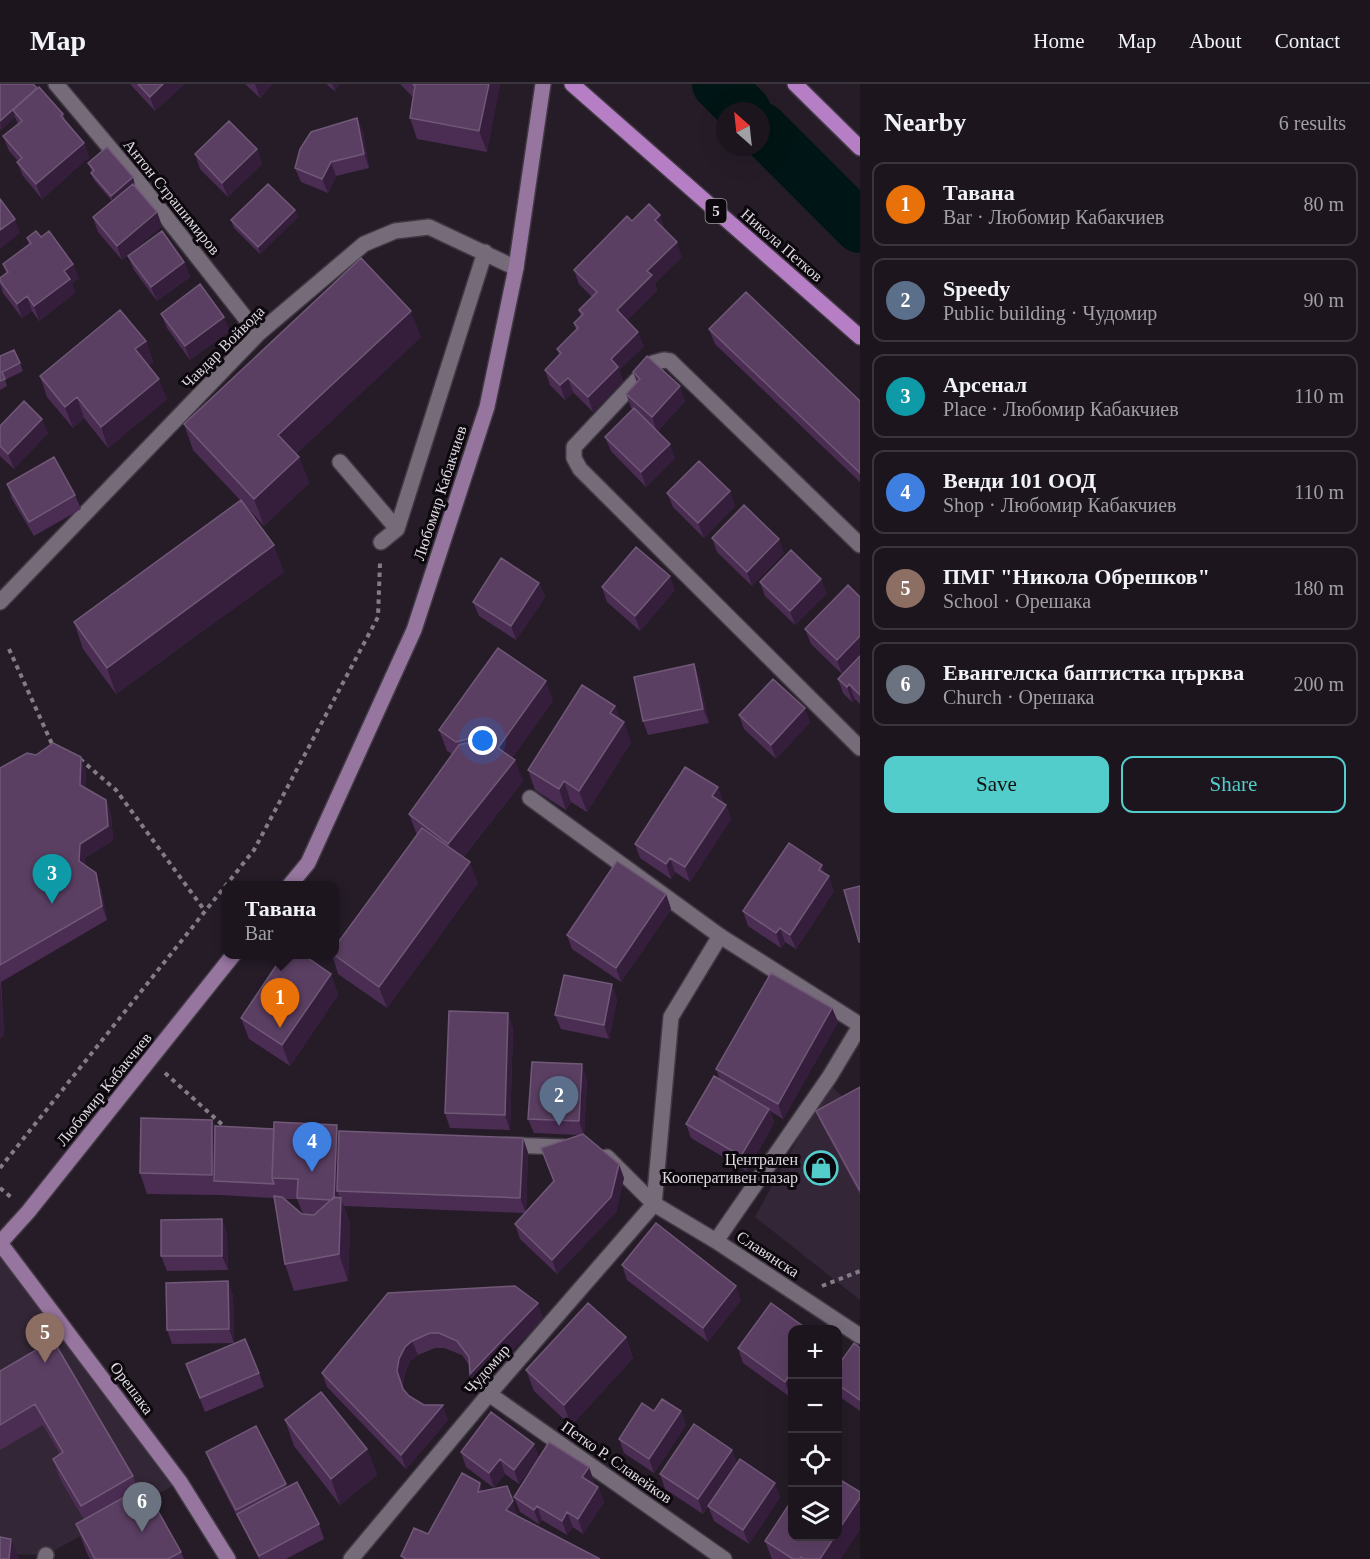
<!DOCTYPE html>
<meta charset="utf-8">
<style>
:root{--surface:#1c151e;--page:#29222b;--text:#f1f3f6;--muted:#a09fa4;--line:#3a343c;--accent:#53cdcb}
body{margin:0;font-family:"Times New Roman",serif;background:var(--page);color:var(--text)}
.controls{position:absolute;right:18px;bottom:18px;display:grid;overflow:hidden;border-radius:12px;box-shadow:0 6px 24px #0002}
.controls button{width:54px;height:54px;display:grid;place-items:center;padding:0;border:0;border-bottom:2px solid var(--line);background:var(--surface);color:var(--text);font:30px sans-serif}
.compass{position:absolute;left:716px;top:18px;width:54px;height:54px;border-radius:50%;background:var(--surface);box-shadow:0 6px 24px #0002;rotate:333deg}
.you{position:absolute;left:483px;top:657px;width:21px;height:21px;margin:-15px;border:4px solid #fff;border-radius:50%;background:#1a73e8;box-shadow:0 0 0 9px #1a73e833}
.badge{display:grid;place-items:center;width:39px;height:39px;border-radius:50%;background:var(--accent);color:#fff;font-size:20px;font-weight:700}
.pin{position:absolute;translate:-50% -50px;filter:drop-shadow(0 2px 3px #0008)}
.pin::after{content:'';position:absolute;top:32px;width:21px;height:18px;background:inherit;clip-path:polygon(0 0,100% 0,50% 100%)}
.popup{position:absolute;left:222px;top:797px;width:117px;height:78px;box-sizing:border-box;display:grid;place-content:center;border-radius:12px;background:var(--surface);filter:drop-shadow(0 2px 4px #0005);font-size:20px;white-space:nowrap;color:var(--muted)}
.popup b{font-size:22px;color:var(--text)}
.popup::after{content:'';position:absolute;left:50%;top:100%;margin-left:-12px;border:12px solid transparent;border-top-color:var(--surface)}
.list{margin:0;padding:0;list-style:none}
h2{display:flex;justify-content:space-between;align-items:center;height:78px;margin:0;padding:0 24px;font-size:26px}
h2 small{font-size:20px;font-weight:400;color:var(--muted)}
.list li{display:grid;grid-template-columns:39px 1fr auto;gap:18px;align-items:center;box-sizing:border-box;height:84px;margin:0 12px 12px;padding:0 12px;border:2px solid var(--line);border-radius:12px}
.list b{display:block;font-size:22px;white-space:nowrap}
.list p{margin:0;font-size:20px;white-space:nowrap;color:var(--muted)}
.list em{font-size:20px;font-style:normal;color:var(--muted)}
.actions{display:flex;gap:12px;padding:18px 24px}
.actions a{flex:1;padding:14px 0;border:2px solid var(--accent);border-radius:12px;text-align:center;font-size:21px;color:var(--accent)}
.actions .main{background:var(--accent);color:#111}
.icon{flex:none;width:33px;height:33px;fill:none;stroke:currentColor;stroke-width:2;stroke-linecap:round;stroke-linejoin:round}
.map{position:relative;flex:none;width:860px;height:1475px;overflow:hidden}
header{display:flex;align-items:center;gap:36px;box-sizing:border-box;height:84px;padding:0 30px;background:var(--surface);border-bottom:2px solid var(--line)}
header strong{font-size:28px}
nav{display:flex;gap:33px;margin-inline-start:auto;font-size:21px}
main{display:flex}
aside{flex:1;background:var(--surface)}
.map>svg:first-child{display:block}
.built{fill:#332636}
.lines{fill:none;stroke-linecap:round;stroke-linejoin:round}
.river{stroke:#001515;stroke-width:52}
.lane-casing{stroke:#403943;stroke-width:18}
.street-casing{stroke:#403943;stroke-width:18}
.secondary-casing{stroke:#403943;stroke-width:18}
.primary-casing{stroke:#403943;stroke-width:18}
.path{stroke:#837c86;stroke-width:4;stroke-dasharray:4.5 4.5;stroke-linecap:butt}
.lane{stroke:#766b79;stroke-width:15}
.street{stroke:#766b79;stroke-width:15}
.secondary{stroke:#96759f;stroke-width:15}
.primary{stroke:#b67fc5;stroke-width:15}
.wall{fill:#4b2d54;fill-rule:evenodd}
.shaded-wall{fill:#351e3c}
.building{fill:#5b3f63;stroke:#705877;stroke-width:1.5}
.labels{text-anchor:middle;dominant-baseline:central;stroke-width:6;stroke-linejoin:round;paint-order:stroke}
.shield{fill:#0c080d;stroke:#a09aa1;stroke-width:1.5}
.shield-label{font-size:15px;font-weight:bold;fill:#dfd9e1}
.street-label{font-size:16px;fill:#dfd9e1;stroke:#0c080d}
.poi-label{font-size:16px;fill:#dfd9e1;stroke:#0c080d;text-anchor:end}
</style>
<header>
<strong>Map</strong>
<nav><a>Home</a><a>Map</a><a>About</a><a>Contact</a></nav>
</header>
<main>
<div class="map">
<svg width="860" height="1475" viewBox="0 0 860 1475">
<rect width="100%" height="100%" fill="#251c28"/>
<path class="built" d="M828,999L854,1023L860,1034V1216L755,1133Z
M0,1159L180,1398L46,1471L0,1470Z"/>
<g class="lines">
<path class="river" d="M718,0L745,27
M761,44L860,143"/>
<defs>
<path id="lane" d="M506,1061L563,1063
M607,1073L654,1120
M654,1120L671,933L720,852"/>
<path id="street" d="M56,0L136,95L258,250
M340,378L397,445
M381,458L397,445L485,168
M860,461L670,277L664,276L653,279L574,363V374L580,385L860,664
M0,518L258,250L364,160L395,147L429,143L516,184
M530,714L720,852L860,941
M716,1157L830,992L860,942
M489,1310L724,1475
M45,1475L46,1471
M351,1475L489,1310L654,1120L716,1157L860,1252"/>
<path id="secondary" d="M289,802L308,779L414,546L487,323L516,184L543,0
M0,1159L180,1398L228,1475
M0,1159L28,1128L234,870"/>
<path id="primary" d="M572,0L860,253
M795,0L860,64"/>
</defs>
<use href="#lane" class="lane-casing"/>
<use href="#street" class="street-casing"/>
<use href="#secondary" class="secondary-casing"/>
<use href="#primary" class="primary-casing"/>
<path class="path" d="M9,565L52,660L55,662
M80,675L116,706L205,827
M165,989L226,1044
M0,1084L254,766L378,533L380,479
M0,1104L12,1114
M822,1202L860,1187"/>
<use href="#lane" class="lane"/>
<use href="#street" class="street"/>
<use href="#secondary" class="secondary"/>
<use href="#primary" class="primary"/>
</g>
<path class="wall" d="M0,0L63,30L66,38L84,59L89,73L42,115L23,92L17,78L18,77L9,67L3,52L18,40L15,33L1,46L0,44Z
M130,0H184L155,27Z
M245,0H273L260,14Z
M326,0H339L335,7Z
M400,0H500L487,68L417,55L410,34L413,13Z
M357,34L363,48L369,84L336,92L328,109L301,98L295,84Z
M257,65L262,80L228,113L200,85L195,70Z
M88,79L135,101L134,102L157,128L162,142L122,176L98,148L93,133L112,117L94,96L91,89L92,88Z
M295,126L298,133L260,170L234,144L231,136Z
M632,137L665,145V146L682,173L655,199L657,206L627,236L644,262L619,286L623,297L593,328L573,308L565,316L550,301L545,286L559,271L557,265L576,246L574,239L581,233L579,226L592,213L579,200L574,186Z
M41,153L79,194L72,199L75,209L39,237L32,227L22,234L3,209L0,200V194L6,189L3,180L29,161L27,154Z
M128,172L184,178L190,193L157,217L134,186Z
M161,230L230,247L190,276L167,244Z
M709,245L860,317V398L715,260Z
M421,253L296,370L299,373L309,399L264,442L245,421L284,488L116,610L83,565L74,538L241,417L193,366L184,340Z
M146,257L153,278L149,281L167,315L108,364L84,334L73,344L47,313L40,292Z
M0,272L20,279L23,287L5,296L7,302L0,306Z
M633,288L685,317L658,347L675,374L646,403L611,367L605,353L632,326L626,310L637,299Z
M0,342L48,349L14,385L0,372Z
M7,400L75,411L81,425L34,452L12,415Z
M730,407L735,422L704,454L673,423L667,409Z
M712,454L784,469L752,502L717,468Z
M760,498L827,509L795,541L765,512Z
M539,499L545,513L516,556L479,532L473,518Z
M602,503L675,506L640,547L607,518Z
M860,513V620L855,615L852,618L843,609L838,595L842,590L811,560L805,545Z
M694,580L699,594L709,639L648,651L643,637Z
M553,617L512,674L523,697L463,773L478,799L387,924L338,890L332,870H334L417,751L409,730L452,670L447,667L439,646Z
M615,622L620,635L631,658L587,728L571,718L566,726L535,706L528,686Z
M739,631L810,638L776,675L744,645Z
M0,684L86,687L85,704L106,716L111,730L113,756L85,774V781L101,804L107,836L1,898L4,951L0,954Z
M718,703L723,718L726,721L731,735L690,798L675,788L671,795L640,774L635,760Z
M825,790L834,807L796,865L785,858L781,864L748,842L743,827Z
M666,810L671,825L621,898L572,865L567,851Z
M331,890L338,911L290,982L249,955L241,934Z
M617,915L609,955L561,945L555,931Z
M832,924L838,938L783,1035L770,1027L774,1039L747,1087L691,1054L686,1040L720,996L716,985Z
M513,943L510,1046L450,1044L445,1029Z
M587,995L584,1051L624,1094L616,1128L557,1190L520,1155L515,1140L525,1129L344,1122L350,1140L348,1197L294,1207L285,1180L275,1114L219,1111L147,1110L140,1089L212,1036L215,1042L339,1048L523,1054L528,1069L526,1128L553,1097L580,1051L534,1049L528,1035ZM285,1115H297L303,1130H302Z
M860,1003V1111L822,1041L816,1027Z
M222,1135L227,1150L228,1186L167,1187L161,1172Z
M622,1181L741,1216L708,1258L627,1196Z
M228,1197L233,1212L234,1259L172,1260L167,1246Z
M388,1209L543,1234L476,1305L470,1290L469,1281L462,1271L444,1264H435L418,1271L410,1277L405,1289L403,1301L404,1307L409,1312L448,1336L406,1385L327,1303L322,1289Z
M771,1219L790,1313L743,1279L738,1264Z
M626,1253L633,1274L571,1342L534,1307L526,1286Z
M860,1264V1327L837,1311V1283Z
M186,1280L259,1289L264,1303L205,1328Z
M0,1287L133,1392L138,1406L181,1468L184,1475H90L86,1467L76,1440L84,1436L60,1395L53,1375L60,1370L43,1341L0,1366Z
M681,1327L686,1341L654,1389L624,1369L619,1355Z
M285,1336L367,1365L377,1391L340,1421L294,1362Z
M534,1360L539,1374L589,1383L594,1398L593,1400L598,1403L604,1418L583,1450L573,1443L567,1451L542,1436L539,1440L520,1428L514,1413L538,1375L519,1400L505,1390L494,1404L466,1383L461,1368Z
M732,1366L737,1380L780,1413L749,1460L714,1437L708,1422L703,1430L665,1405L660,1390Z
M206,1368L286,1400L287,1404L319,1440L324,1455L286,1475H259L211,1382Z
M765,1457L841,1475H772Z"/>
<path class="shaded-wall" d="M163,0H184L155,27L150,13Z
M255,0H273L260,14Z
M332,0H339L335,7Z
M489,0H500V1L487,68L479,47Z
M13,26L15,33L1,46L0,37Z
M357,34L363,48L369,84L364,70Z
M84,59L89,73L42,115L36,100Z
M257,65L262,80L228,113L222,99Z
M331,78L336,92L328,109L322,95Z
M133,93L135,101L113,119L111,112Z
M295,126L298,133L260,170L258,163Z
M157,128L162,142L122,176L117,162Z
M660,131L665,145L660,151L655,136Z
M15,135L20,149L0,165V146Z
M677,158L682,173L655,199L657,206L622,241L617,226L647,187Z
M184,178L190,193L157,217L151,203Z
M73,180L79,194L72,199L75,209L39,237L34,222L64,187Z
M27,212L32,227L22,234L17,220Z
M411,227L421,253L288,378L278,351Z
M224,233L230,247L190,276L185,262Z
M638,248L644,262L619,286L623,297L593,328L588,313L611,275Z
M146,257L153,278L143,286L135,265Z
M568,294L573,308L565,316L560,301Z
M159,295L167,315L108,364L101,343Z
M680,302L685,317L657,348L652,333Z
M77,313L84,334L73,344L65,323Z
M42,335L48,349L14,385L8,370Z
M670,360L675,374L646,403L641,388Z
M299,373L309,399L264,442L254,415Z
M730,407L735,422L704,454L698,439Z
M779,455L784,469L752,502L747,488Z
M274,461L284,488L116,610L107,584Z
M670,492L675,506L640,547L635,532Z
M821,495L827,509L795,541L790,527Z
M539,499L545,513L516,556L511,542Z
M860,552V572L842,590L837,576Z
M694,580L699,594L709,639L703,625Z
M546,597L553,617L505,684L498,664Z
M849,600L855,615L852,618L847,603Z
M615,622L622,641L624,638L631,658L587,728L579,707L610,629Z
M805,624L810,638L776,675L771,661Z
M81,673L86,687L85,715L80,701Z
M515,676L523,697L456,781L448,760Z
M564,697L571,718L566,726L559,705Z
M718,703L723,718L718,726L712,712Z
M106,716L111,730L113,756L85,774L84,792L79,777L80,760Z
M726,721L731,735L690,798L685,783Z
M670,774L675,788L671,795L666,780Z
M470,778L478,799L387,924L379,903Z
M822,781L827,795L829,792L834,807L796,865L790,851L819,786Z
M96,789L101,804L107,836L102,822Z
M666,810L671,825L621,898L616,884Z
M780,844L785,858L781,864L776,849Z
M331,890L338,911L290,982L282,961Z
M0,895L4,951L0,954Z
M612,900L617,915L609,955L604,941Z
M832,924L838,938L783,1035L778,1020Z
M508,929L513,943L510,1046L505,1031Z
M582,980L587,995L584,1052L579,1037Z
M769,1025L774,1039L747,1087L741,1072Z
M212,1036L220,1057L214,1097L219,1111L212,1091Z
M337,1041L344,1062L337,1107L341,1118V1114L350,1140L348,1197L339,1170L333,1116Z
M523,1054L528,1069L526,1129L520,1114Z
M619,1080L624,1094L616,1128L557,1190L552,1176Z
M222,1135L227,1150L228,1186L222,1172Z
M228,1197L233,1212L234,1259L229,1245Z
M736,1202L741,1216L708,1258L703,1244Z
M538,1219L543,1234L476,1305L470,1290Z
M626,1253L633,1274L571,1342L564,1321Z
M412,1257L418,1271L410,1277L405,1289L403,1301L408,1319L397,1287L399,1275L405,1263Z
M792,1287V1309L790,1313L785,1298Z
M443,1321L448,1336L406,1385L401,1371Z
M681,1327L686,1341L654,1389L649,1375Z
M534,1360L539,1374L519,1400L514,1386Z
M367,1365L377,1391L340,1421L331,1395Z
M732,1366L737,1380L703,1430L698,1415Z
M500,1375L505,1390L494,1404L489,1389Z
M589,1383L594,1398L588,1407L582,1393Z
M480,1399L490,1426L478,1408Z
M775,1399L780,1413L749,1460L743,1446Z
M598,1403L604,1418L583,1450L578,1435Z
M860,1414V1446L841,1475H820L835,1452H837V1448Z
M513,1417L522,1443L506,1426Z
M537,1422L542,1436L539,1440L534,1426Z
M567,1428L573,1443L567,1451L562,1437Z
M11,1455L19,1475H9Z"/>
<path class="building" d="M0,0H33L37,4L0,37Z
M138,0H163L150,13Z
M413,0H489L479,47L410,34L415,2Z
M39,3L63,30L61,32L84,59L36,100L17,78L22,74L3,52L22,37L13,26Z
M357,34L364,70L331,78L322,95L295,84L300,65L311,48Z
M229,37L257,65L222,99L195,70Z
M107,63L133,93L111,112L91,89L94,86L88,79Z
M133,100L157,128L117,162L93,133Z
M268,100L295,126L258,163L231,136Z
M0,115L15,135L0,146Z
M649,120L660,131L655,136L677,158L647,187L652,191L617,226L638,248L611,275L618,283L588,313L568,294L560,301L545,286L561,269L557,265L578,244L574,239L583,230L579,226L597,208L574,186L627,132L632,137Z
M36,147L41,153L49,147L73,180L64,187L70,195L34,222L27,212L17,220L0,197V194L8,188L3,180L31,159L27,154Z
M162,147L184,178L151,203L128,172Z
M361,174L411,227L278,351L299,373L254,415L184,340Z
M200,200L224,233L185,262L161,230Z
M746,208L860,317V389L709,245Z
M120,226L146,257L135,265L159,295L101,343L77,313L65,323L40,292Z
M14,266L20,279L2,288L5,295L0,297V272Z
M647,272L680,302L652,333L626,310L640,295L633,288Z
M24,317L42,335L8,370L0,362V342Z
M634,324L670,360L641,388L605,353Z
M54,373L75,411L29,438L7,400Z
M699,377L730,407L698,439L667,409Z
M241,416L274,461L107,584L74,538Z
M744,421L779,455L747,488L712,454Z
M636,463L670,492L635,532L602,503Z
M791,466L821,495L790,527L760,498Z
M501,474L539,499L511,542L473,518Z
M848,501L860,513V552L837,576L805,545Z
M498,564L546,597L498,664L515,676L448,760L409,730L459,661L486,654L482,651L456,658L439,646Z
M860,572V611L849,600L847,603L838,595Z
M694,580L703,625L643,637L634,593Z
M773,595L805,624L771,661L739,631Z
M582,601L615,622L610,629L624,638L579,707L564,697L559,705L528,686Z
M53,659L81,673L80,701L106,716L108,742L80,760L79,777L96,789L102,822L0,881V684L27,669L36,671Z
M685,683L718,703L712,712L726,721L685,783L670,774L666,780L635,760Z
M422,744L470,778L379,903L333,870L334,864Z
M789,759L822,781L819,786L829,792L790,851L780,844L776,849L743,827Z
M617,777L666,810L616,884L567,851Z
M860,802V858H859L844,806Z
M284,870H302L331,890L282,961L241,934Z
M771,889L832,924L778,1020L716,985Z
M564,891L612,900L604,941L555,931Z
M449,927L508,929L505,1031L445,1029Z
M532,978L582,980L579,1037L528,1035Z
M714,992L769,1025L741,1072L686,1040Z
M860,1003V1107L816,1027Z
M141,1034L212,1036V1091L140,1089Z
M274,1038L337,1041L334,1114L331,1116L297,1114L298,1095L272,1094Z
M215,1042L274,1045L272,1094L274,1100L214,1097Z
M339,1047L523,1054L520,1114L337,1107Z
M583,1050L619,1080L611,1113L552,1176L515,1140L554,1097L541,1064Z
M274,1112L282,1113L302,1130L314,1131L334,1113L341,1114L339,1170L285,1180Z
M222,1135V1172H161V1136Z
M656,1139L736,1202L703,1244L622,1181Z
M228,1197L229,1245L167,1246L166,1199Z
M515,1202L538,1219L470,1290L469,1273L457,1257L439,1249H430L412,1257L405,1263L399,1275L397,1287L403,1305L409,1312L424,1321H443L401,1371L322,1289L388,1209Z
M588,1219L626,1253L564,1321L526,1286Z
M771,1219L807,1245H792V1287L785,1298L738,1264Z
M245,1255L259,1289L200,1314L186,1280Z
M53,1256L133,1392L81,1422L53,1375L63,1368L35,1320L0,1341V1287Z
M854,1259L860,1264V1316L837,1300V1283Z
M321,1308L367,1365L331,1395L285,1336Z
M662,1315L681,1327L649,1375L619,1355L642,1319L654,1327Z
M491,1328L534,1360L514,1386L500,1375L489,1389L461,1368Z
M694,1340L732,1366L698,1415L660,1390Z
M256,1342L286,1400L236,1426L206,1368Z
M549,1358L589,1383L582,1393L598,1403L578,1435L567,1428L562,1437L537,1422L534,1426L514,1413Z
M740,1375L775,1399L743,1446L708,1422Z
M462,1389L480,1399L478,1408L507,1402L513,1417L506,1426L600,1475H406L401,1472L414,1444L428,1450Z
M837,1394L860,1408V1414L837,1448Z
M297,1398L319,1440L259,1472L237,1430Z
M144,1402L181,1468L168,1475H95L76,1440Z
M792,1416V1452H835L820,1475H804L801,1473L800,1475H793L765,1457Z
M0,1453L11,1455L9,1475H0Z"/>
<defs>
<symbol id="shop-ring" viewBox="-11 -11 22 22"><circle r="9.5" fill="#0c080d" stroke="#53cdcb" stroke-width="1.5"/><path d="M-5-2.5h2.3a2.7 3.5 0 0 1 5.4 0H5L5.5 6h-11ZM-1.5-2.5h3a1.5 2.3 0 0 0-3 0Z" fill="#53cdcb"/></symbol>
</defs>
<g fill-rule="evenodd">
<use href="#shop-ring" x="802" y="1065" width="38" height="38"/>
</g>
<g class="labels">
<rect class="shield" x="705.5" y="115" width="21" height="24" rx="4.5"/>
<g class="shield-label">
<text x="716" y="127">5</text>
</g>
<g class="street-label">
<text transform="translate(172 113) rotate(51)">Антон Страшимиров</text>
<text transform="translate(782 161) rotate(41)">Никола Петков</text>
<text transform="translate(223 263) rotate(-45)">Чавдар Войвода</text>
<text transform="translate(440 409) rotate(-72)">Любомир Кабакчиев</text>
<text transform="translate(104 1005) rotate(-51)">Любомир Кабакчиев</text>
<text transform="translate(768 1170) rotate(33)">Славянска</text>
<text transform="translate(487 1285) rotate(-49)">Чудомир</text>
<text transform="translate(132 1304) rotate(53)">Орешака</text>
<text transform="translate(617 1378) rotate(35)">Петко Р. Славейков</text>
</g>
<g class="poi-label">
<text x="798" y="1075">Централен<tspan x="798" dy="18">Кооперативен пазар</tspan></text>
</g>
</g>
</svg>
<div class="controls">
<button>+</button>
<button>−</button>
<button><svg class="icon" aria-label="locate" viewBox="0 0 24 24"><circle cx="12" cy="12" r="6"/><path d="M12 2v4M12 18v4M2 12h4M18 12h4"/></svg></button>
<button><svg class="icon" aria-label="layers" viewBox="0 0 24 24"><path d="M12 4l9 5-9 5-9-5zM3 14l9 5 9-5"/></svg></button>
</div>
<svg class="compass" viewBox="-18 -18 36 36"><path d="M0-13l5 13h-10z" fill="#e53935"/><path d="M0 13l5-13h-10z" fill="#a09fa4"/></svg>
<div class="you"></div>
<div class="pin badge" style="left:280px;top:944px;background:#e8710a">1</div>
<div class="popup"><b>Тавана</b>Bar</div>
<div class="pin badge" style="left:559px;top:1042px;background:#5c6f8a">2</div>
<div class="pin badge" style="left:52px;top:820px;background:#0f9aa8">3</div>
<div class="pin badge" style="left:312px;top:1088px;background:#3f7fe0">4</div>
<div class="pin badge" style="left:45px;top:1279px;background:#8d6e63">5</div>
<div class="pin badge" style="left:142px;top:1448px;background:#6b7280">6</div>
</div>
<aside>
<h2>Nearby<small>6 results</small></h2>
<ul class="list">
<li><span class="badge" style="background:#e8710a">1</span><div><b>Тавана</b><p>Bar · Любомир Кабакчиев</p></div><em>80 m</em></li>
<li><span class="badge" style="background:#5c6f8a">2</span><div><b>Speedy</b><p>Public building · Чудомир</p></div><em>90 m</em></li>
<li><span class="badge" style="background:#0f9aa8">3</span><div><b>Арсенал</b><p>Place · Любомир Кабакчиев</p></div><em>110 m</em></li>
<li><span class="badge" style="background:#3f7fe0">4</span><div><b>Венди 101 ООД</b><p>Shop · Любомир Кабакчиев</p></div><em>110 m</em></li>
<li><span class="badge" style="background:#8d6e63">5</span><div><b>ПМГ &quot;Никола Обрешков&quot;</b><p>School · Орешака</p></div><em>180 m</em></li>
<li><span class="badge" style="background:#6b7280">6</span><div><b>Евангелска баптистка църква</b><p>Church · Орешака</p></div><em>200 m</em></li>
</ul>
<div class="actions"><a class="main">Save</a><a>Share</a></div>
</aside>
</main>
